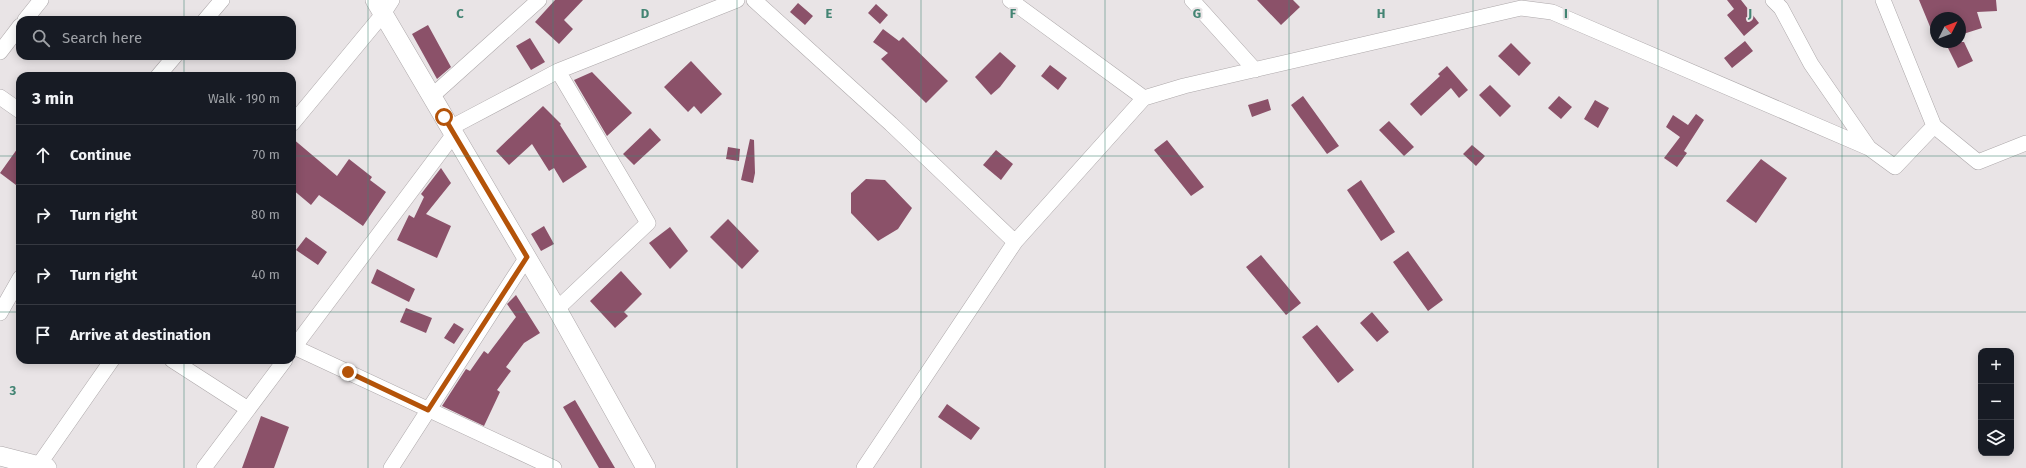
<!DOCTYPE html>
<meta charset="utf-8">
<style>
:root{--surface:#171b24;--page:#20242c;--text:#f1f3f6;--muted:#9ea1a6;--line:#363941}
body{margin:0;font-family:"Fira Sans",sans-serif;background:var(--page);color:var(--text)}
.controls{position:absolute;right:12px;bottom:12px;display:grid;overflow:hidden;border-radius:8px;box-shadow:0 2px 10px #0003}
.controls button{width:36px;height:36px;display:grid;place-items:center;padding:0;border:0;border-bottom:1px solid var(--line);background:var(--surface);color:var(--text);font:20px sans-serif}
.compass{position:absolute;left:1930px;top:12px;width:36px;height:36px;border-radius:50%;background:var(--surface);box-shadow:0 2px 10px #0003;rotate:48deg}
.stop{position:absolute;width:12px;height:12px;margin:-9px;border:3px solid #b45309;border-radius:50%;background:#fff}
.stop.end{background:#b45309;border-color:#fff;box-shadow:0 1px 4px #0008}
.list{margin:0;padding:0;list-style:none}
h2{display:flex;justify-content:space-between;align-items:center;height:52px;margin:0;padding:0 16px;font-size:17px}
h2 small{font-size:13px;font-weight:400;color:var(--muted)}
.list li{display:grid;grid-template-columns:26px 1fr auto;gap:12px;align-items:center;box-sizing:border-box;height:60px;padding:0 16px;border-top:1px solid var(--line)}
.list b{display:block;font-size:15px;white-space:nowrap}
.list em{font-size:13px;font-style:normal;color:var(--muted)}
.icon{flex:none;width:22px;height:22px;fill:none;stroke:currentColor;stroke-width:2;stroke-linecap:round;stroke-linejoin:round}
.map{position:relative;flex:none;width:2026px;height:468px;overflow:hidden}
.search{position:absolute;background:var(--surface);box-shadow:0 2px 10px #0003;left:16px;top:16px;width:280px;height:44px;display:flex;align-items:center;gap:10px;box-sizing:border-box;padding:0 14px;border-radius:12px;color:var(--muted);font-size:15px}
.panel{position:absolute;background:var(--surface);box-shadow:0 2px 10px #0003;left:16px;top:72px;width:280px;height:292px;border-radius:12px}
.map>svg:first-child{display:block}
.building{fill:#8b5169}
.lines{fill:none;stroke-linecap:round;stroke-linejoin:round}
.minor-casing{stroke:#ada8aa;stroke-width:16}
.major-casing{stroke:#ada8aa;stroke-width:20}
.minor{stroke:#fff;stroke-width:15}
.major{stroke:#fff;stroke-width:19}
.route{stroke:#b45309;stroke-width:5}
.grid{fill:none;stroke:#438473;stroke-width:1;stroke-opacity:0.55}
.grid-label{font-size:13px;text-anchor:middle;font-weight:bold;fill:#438473;stroke:#e9e4e6;stroke-width:4;stroke-linejoin:round;paint-order:stroke}
</style>
<div class="map">
<svg width="2026" height="468" viewBox="0 0 2026 468">
<rect width="100%" height="100%" fill="#e9e4e6"/>
<path class="building" d="M555,0H583L564,20L573,29L559,44L535,22Z
M1257,0H1293L1300,7L1281,25Z
M1727,0H1741L1759,23L1744,36L1727,15L1734,9Z
M1919,0H1996L1997,11L1977,12L1982,28L1960,35V18H1936V41Z
M798,3L813,16L805,25L790,12Z
M876,4L888,15L880,24L868,13Z
M428,25L451,67L437,79L412,34Z
M883,29L899,41L903,37L948,81L926,103L881,59L888,53L873,42Z
M530,38L545,62L531,70L516,46Z
M1745,41L1753,51L1732,68L1724,58Z
M1945,42H1964L1973,61L1958,68Z
M1511,43L1531,63L1519,76L1498,56Z
M1000,52L1016,66L1000,87L991,95L975,77Z
M691,61L722,94L701,114L694,106L688,112L664,87Z
M1050,65L1067,78L1058,90L1041,76Z
M1447,66L1468,90L1459,98L1451,88L1421,116L1410,104L1440,76L1438,74Z
M592,72L632,113L607,136L574,80Z
M1490,85L1511,106L1500,117L1479,95Z
M1303,96L1339,146L1327,154L1291,105Z
M1559,96L1572,107L1561,119L1548,108Z
M1268,99L1271,110L1252,117L1248,105Z
M1595,100L1609,108L1598,128L1584,119Z
M543,106L561,124L560,125L587,167L563,183L554,168L549,171L532,144L509,165L496,151Z
M1696,114L1704,120L1684,151L1687,153L1677,167L1664,158L1680,137L1666,127L1673,115L1688,125Z
M1389,121L1414,147L1404,156L1379,130Z
M650,128L661,140L634,165L623,154Z
M292,138L337,176L349,159L372,177L370,180L386,192L363,226L319,195L311,205L292,189Z
M750,139L754,140L755,173L753,183L741,180Z
M1167,140L1204,187L1191,196L1154,150Z
M20,145V188L0,173Z
M1472,145L1485,156L1476,166L1463,154Z
M728,147L740,149L739,161L726,159Z
M996,150L1013,164L1001,180L983,165Z
M1761,159L1787,178L1756,223L1726,201Z
M441,168L451,183L426,214L451,226L437,258L397,240L409,215L414,218L424,197L421,194Z
M866,179L885,180L912,208L898,229L878,241L851,213V193Z
M1361,180L1395,232L1381,241L1347,190Z
M728,219L759,251L742,269L710,237Z
M544,226L554,244L541,251L531,234Z
M670,227L688,251L670,269L649,243Z
M306,237L327,252L318,265L296,250Z
M1408,251L1443,300L1428,311L1393,262Z
M1261,255L1301,303L1286,315L1246,267Z
M377,269L415,289L409,302L371,283Z
M621,271L642,294L624,312L628,316L615,328L590,301Z
M516,295L540,333L524,343L506,367L511,371L497,390L500,392L484,426L442,406L466,369L470,371L484,351L488,354L516,317L507,304Z
M406,308L432,318L426,333L400,322Z
M1372,312L1389,332L1377,342L1360,323Z
M454,323L464,329L454,344L444,338Z
M1317,325L1354,370L1338,383L1302,337Z
M575,400L615,468H599L563,407Z
M947,404L980,428L971,440L938,417Z
M261,416L289,427L274,468H242Z"/>
<g class="lines">
<defs>
<path id="minor" d="M754,0L891,124L1015,242L1144,98L1184,86L1521,8L1552,12L1869,148L1895,167L1934,126
M1010,0L1144,98
M1192,0L1255,70
M1773,0L1781,8L1811,64L1869,148
M1883,0L1934,126L1978,162L2026,143
M25,20L41,0
M205,20L222,0
M0,52L20,26
M158,76L175,56
M432,96L539,0
M0,97L20,111
M292,124L383,14L392,0
M450,128L558,71L737,0
M557,309L648,223L558,71
M0,313L20,278
M294,347L554,468
M292,350L454,134
M172,360L248,409
M38,466L112,360
M204,468L285,360
M391,468L527,257
M864,468L1015,242"/>
<path id="major" d="M375,0L557,309L646,468
M0,456L47,468"/>
</defs>
<use href="#minor" class="minor-casing"/>
<use href="#major" class="major-casing"/>
<use href="#minor" class="minor"/>
<use href="#major" class="major"/>
</g>
<g class="lines">
<path class="route" d="M348,372L428,410L527,257L444,117"/>
</g>
<path class="grid" d="M184,0V20M368,0V468M553,0V468M737,0V468M921,0V468M1105,0V468M1289,0V468M1473,0V468M1658,0V468M1842,0V468M184,56V76M0,156H20M292,156H2026M0,312H20M292,312H2026M184,360V468"/>
<g class="grid-label">
<text x="460" y="18">C</text>
<text x="645" y="18">D</text>
<text x="829" y="18">E</text>
<text x="1013" y="18">F</text>
<text x="1197" y="18">G</text>
<text x="1381" y="18">H</text>
<text x="1566" y="18">I</text>
<text x="1750" y="18">J</text>
<text x="13" y="395">3</text>
</g>
</svg>
<div class="controls">
<button>+</button>
<button>−</button>
<button><svg class="icon" aria-label="layers" viewBox="0 0 24 24"><path d="M12 4l9 5-9 5-9-5zM3 14l9 5 9-5"/></svg></button>
</div>
<svg class="compass" viewBox="-18 -18 36 36"><path d="M0-13l5 13h-10z" fill="#e53935"/><path d="M0 13l5-13h-10z" fill="#9ea1a6"/></svg>
<div class="stop" style="left:444px;top:117px"></div>
<div class="stop end" style="left:348px;top:372px"></div>
<div class="search"><svg class="icon" aria-label="search" viewBox="0 0 24 24"><circle cx="10" cy="10" r="6"/><path d="M15 15l6 6"/></svg>Search here</div>
<section class="panel">
<h2>3 min<small>Walk · 190 m</small></h2>
<ul class="list">
<li><svg class="icon" aria-label="ahead" viewBox="0 0 24 24"><path d="M12 20V5M6 11l6-6 6 6"/></svg><div><b>Continue</b></div><em>70 m</em></li>
<li><svg class="icon" aria-label="right" viewBox="0 0 24 24"><path d="M7 20v-9h11M14 6l5 5-5 5"/></svg><div><b>Turn right</b></div><em>80 m</em></li>
<li><svg class="icon" aria-label="right" viewBox="0 0 24 24"><path d="M7 20v-9h11M14 6l5 5-5 5"/></svg><div><b>Turn right</b></div><em>40 m</em></li>
<li><svg class="icon" aria-label="arrive" viewBox="0 0 24 24"><path d="M6 21V4h12l-3 4 3 4H6"/></svg><div><b>Arrive at destination</b></div></li>
</ul>
</section>
</div>
